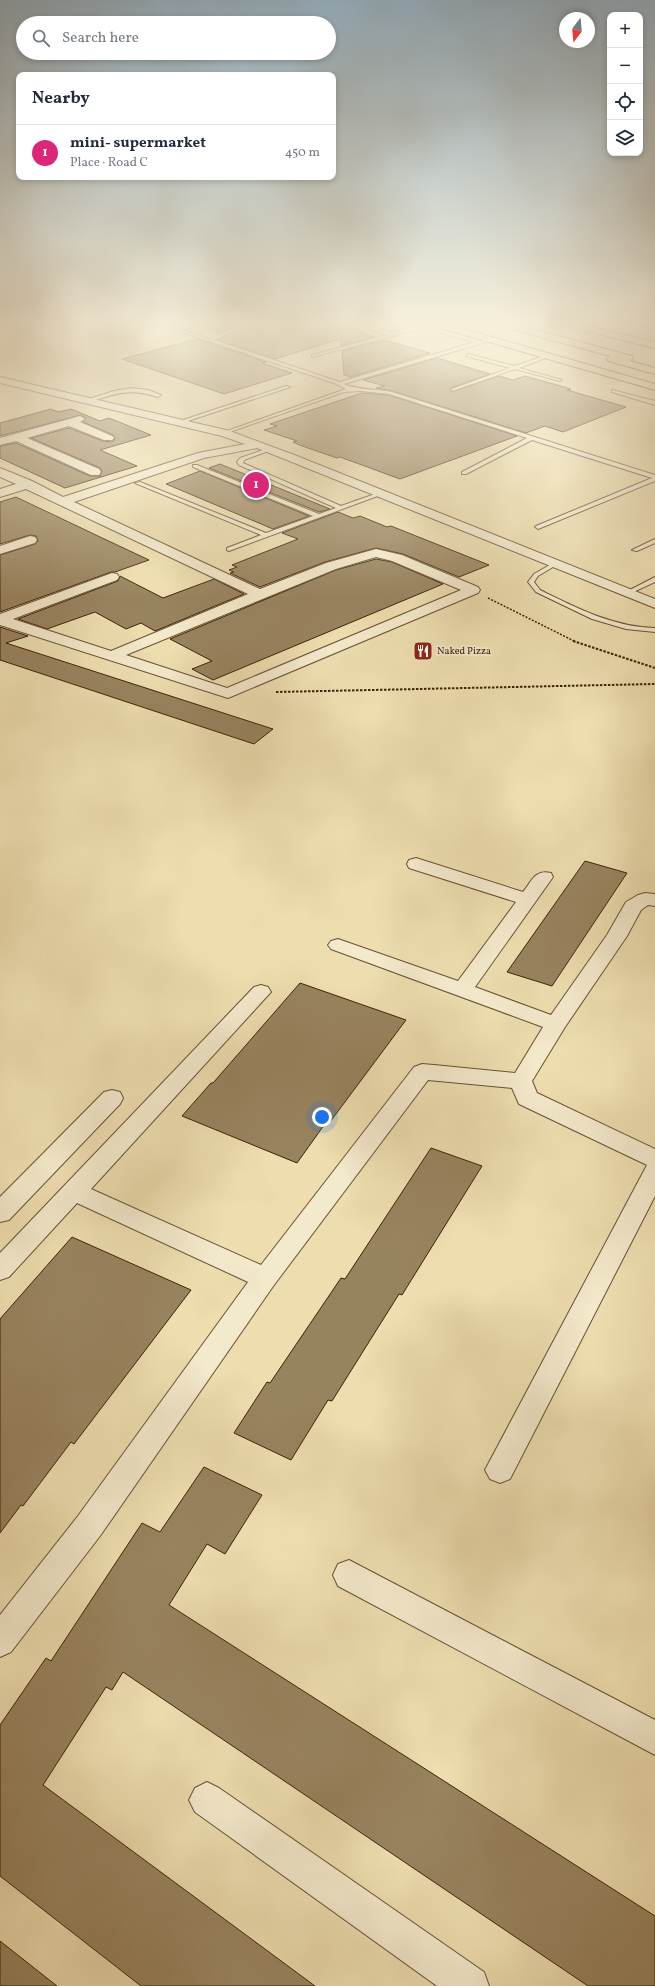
<!DOCTYPE html>
<meta charset="utf-8">
<style>
:root{--surface:#fff;--page:#f6f6f7;--text:#1f2937;--muted:#747a83;--line:#e0e1e3;--accent:#db2777}
body{margin:0;font-family:Vollkorn,serif;background:var(--page);color:var(--text)}
.controls{position:absolute;right:12px;top:12px;display:grid;overflow:hidden;border-radius:8px;box-shadow:0 2px 6px #0003}
.controls button{width:36px;height:36px;display:grid;place-items:center;padding:0;border:0;border-bottom:1px solid var(--line);background:var(--surface);color:var(--text);font:20px sans-serif}
.compass{position:absolute;left:559px;top:12px;width:36px;height:36px;border-radius:50%;background:var(--surface);box-shadow:0 2px 6px #0003;rotate:196deg}
.you{position:absolute;left:322px;top:1117px;width:14px;height:14px;margin:-10px;border:3px solid #fff;border-radius:50%;background:#1a73e8;box-shadow:0 0 0 6px #1a73e833}
.badge{display:grid;place-items:center;width:26px;height:26px;border-radius:50%;background:var(--accent);color:#fff;font-size:13px;font-weight:700}
.pin{position:absolute;translate:-50% -50%;border:2px solid #fff;box-shadow:0 1px 4px #0006}
.list{margin:0;padding:0;list-style:none}
h2{display:flex;justify-content:space-between;align-items:center;height:52px;margin:0;padding:0 16px;font-size:17px}
h2 small{font-size:13px;font-weight:400;color:var(--muted)}
.list li{display:grid;grid-template-columns:26px 1fr auto;gap:12px;align-items:center;box-sizing:border-box;height:56px;padding:0 16px;border-top:1px solid var(--line)}
.list b{display:block;font-size:15px;white-space:nowrap}
.list p{margin:0;font-size:13px;white-space:nowrap;color:var(--muted)}
.list em{font-size:13px;font-style:normal;color:var(--muted)}
.icon{flex:none;width:22px;height:22px;fill:none;stroke:currentColor;stroke-width:2;stroke-linecap:round;stroke-linejoin:round}
.map{position:relative;flex:none;width:655px;height:1986px;overflow:hidden}
.search{position:absolute;background:var(--surface);box-shadow:0 2px 6px #0003;left:16px;top:16px;width:320px;height:44px;display:flex;align-items:center;gap:10px;box-sizing:border-box;padding:0 14px;border-radius:22px;color:var(--muted);font-size:15px}
.panel{position:absolute;background:var(--surface);box-shadow:0 2px 6px #0003;left:16px;top:72px;width:320px;height:108px;border-radius:8px}
.map>svg:first-child{display:block}
.building{fill:#98835f;stroke:#3c2209}
.lines{fill:none;stroke-linecap:round;stroke-linejoin:round}
.lane-casing{stroke:#685132;stroke-width:2}
.street-casing{stroke:#685132;stroke-width:2}
.highway-casing{stroke:#3c2209;stroke-width:2}
.path-far1{stroke:#3c2209;stroke-width:1.5;stroke-dasharray:2 1.5;stroke-linecap:butt}
.path{stroke:#3c2209;stroke-width:2;stroke-dasharray:2.5 1.5;stroke-linecap:butt}
.lane{fill:#f3e9cb;fill-rule:evenodd}
.street{fill:#f3e9cb;fill-rule:evenodd}
.highway{fill:#edddaf;fill-rule:evenodd}
.labels{text-anchor:middle;dominant-baseline:central;stroke-width:3.5;stroke-linejoin:round;paint-order:stroke}
.far-poi-label{font-size:10px;fill:#3c2209;stroke:#f3e9cb;text-anchor:start}
</style>
<div class="map">
<svg width="655" height="1986" viewBox="0 0 655 1986">
<rect width="100%" height="100%" fill="#edddaf"/>
<filter id="stains"><feTurbulence type="fractalNoise" baseFrequency=".005" numOctaves="4"/><feColorMatrix values="0 0 0 0 .2 0 0 0 0 .09 0 0 0 0 .02 0 0 0 .5 -.17"/></filter>
<radialGradient id="worn" r=".72"><stop offset=".6" stop-color="#630" stop-opacity="0"/><stop offset="1" stop-color="#630" stop-opacity=".3"/></radialGradient>
<path class="building" d="M191,320H264L218,332L191,323Z
M270,320H332L333,324L364,332L361,333L374,337L341,346L340,339L275,359L218,340L227,335L269,323Z
M197,339L266,362L262,363L292,373L224,394L122,359Z
M384,340L430,353L351,377L344,375L342,351Z
M437,358L490,374L451,388V392L499,376L513,380L525,376L571,389L567,390L626,407L563,432L545,426L526,433L392,391L376,388L385,386L363,380Z
M362,393L389,395L517,436L400,479L340,457L337,458L302,446L293,442L297,441L264,430L277,426L270,424Z
M51,409L58,412L71,409L100,421L109,418L151,435L100,450L137,466L65,488L0,458V446L16,443L90,476H100L102,471L100,468L31,438L69,428L103,441L112,442L115,439L113,435L83,422L86,418L81,415L0,436V423Z
M220,464L330,509L319,512L209,468Z
M200,471L309,516L273,529L166,484Z
M16,497L98,536L149,560L115,572H111L0,612V555L35,544L38,541L36,536L30,535L0,544V502Z
M338,512L353,518L360,516L387,527L391,526L489,565L459,577L403,554L376,548L325,562L260,587L230,573L234,572L229,570L237,567L232,565L298,539L282,533Z
M376,559L392,562L443,584L213,680L192,669L212,661L170,639L336,570Z
M120,576L163,598L214,579L244,594L155,631L141,623L126,629L95,612L47,629L18,619L118,581Z
M0,627L28,636L6,643L273,729L254,744L0,660Z
M585,861L627,873L552,986L507,972Z
M300,983L406,1020L330,1122L327,1121L297,1163L182,1116L211,1083H213Z
M431,1148L482,1166L402,1295L399,1294L332,1401L328,1400L291,1460L234,1433L267,1382L270,1383L341,1278L345,1279Z
M72,1237L191,1290L74,1444L71,1442L23,1506L21,1505L0,1533V1319Z
M204,1467L262,1495L225,1554L207,1544L169,1605L655,1916V1986H588L123,1672L112,1690L106,1687L43,1785L315,1986H141L0,1876V1725L46,1658L51,1661L142,1523L160,1532Z
M0,1941L57,1986H0Z"/>
<g class="lines">
<defs>
<path id="lane" d="M146,320H152L210,339L222,332L269,320V322L226,334L214,340L340,382L475,342L423,328L312,357V355L388,335L340,320H346L393,333L418,326L398,320L423,325L436,322L438,324L428,326L480,341L493,338V340L344,384C357,390 377,389 392,392L655,475V481L538,529L535,527L536,526L652,478L532,440L466,474H462V472L527,438L389,394L361,391L344,392L224,434V432L346,389L334,383Z
M468,354L514,366L551,354V356L519,368L562,380L560,381L515,369L452,391V389L510,368L466,356Z
M286,386L290,387L185,422L180,421Z
M131,388L148,390L161,395L158,397C128,388 118,393 89,402L86,400L114,391Z
M612,390L655,401V405L612,392Z
M269,448L274,449L244,460L243,463L341,506L378,493L383,494L229,551L227,550V548L261,535L135,483L140,482L266,533L313,516L193,467V465H197L319,514L336,508L239,465L237,462L240,458Z
M655,539V543L637,551L632,550Z
M553,563L558,564L538,576L534,582L540,590C577,608 613,627 655,628V632L626,629L592,619L536,592L528,582L534,574Z
M655,577V582L629,594L624,593Z"/>
<path id="street" d="M0,377L230,431L297,456L655,599V608L257,448L204,458L74,502L260,589L326,563L376,549L402,555L478,587L480,590L478,593L228,698L0,625V614L112,573L117,574L119,577L117,580L13,619L111,651L248,594L26,489L0,497V489L16,484L0,477V468L32,481L63,497L198,453L245,444L222,436L0,383ZM376,557L392,561L461,590L227,688L126,655L336,569Z
M80,416L85,419L80,422L112,436L114,438L112,440H104L69,426L27,438L99,469L101,472L99,475H91L16,441L0,445V438Z
M30,536L35,537L37,540L35,543L0,554V546Z
M416,858L523,892C532,881 535,869 551,873L553,877L475,987L551,1015L607,935L626,902L638,895L645,893L655,894V906L648,905L641,910L627,936L565,1027L532,1081L537,1093L655,1149V1196L510,1479L500,1483L490,1479L485,1470L647,1165L519,1104L512,1088L428,1080L274,1285L100,1536L11,1652L0,1657V1615L78,1516L248,1282L77,1203L9,1277L0,1280V1253L254,987L261,985L268,987L271,992L91,1189L261,1265L414,1067L422,1064L434,1065L515,1073L543,1027L331,949L328,945L331,941L338,939L458,981L516,902L409,868L407,864L409,860Z
M112,1090L120,1092L123,1098L120,1104L9,1220L0,1222V1197L104,1092Z
M349,1560L655,1720V1755L338,1586L333,1575L338,1564Z
M207,1782L219,1788L484,1972L489,1986H437L195,1812L189,1800L195,1788Z"/>
<path id="highway" d="M418,320H433L655,384V390L420,322Z
M484,320H499L632,356L633,358L630,361L655,368V374L608,361L607,359L610,356L486,322Z
M547,320H563L655,342V348L549,322Z"/>
</defs>
<use href="#lane" class="lane-casing"/>
<use href="#street" class="street-casing"/>
<use href="#highway" class="highway-casing"/>
<path class="path-far1" d="M488,598L576,642"/>
<path class="path" d="M573,641L655,668
M276,692L655,684"/>
<use href="#lane" class="lane"/>
<use href="#street" class="street"/>
<use href="#highway" class="highway"/>
</g>
<linearGradient id="sky" x2="0" y2="1"><stop stop-color="#92abbb"/><stop offset="0.54" stop-color="#f7f0db"/><stop offset="1" stop-color="#f7f0db" stop-opacity="0"/></linearGradient>
<rect width="655" height="598" fill="url(#sky)"/>
<defs>
<symbol id="restaurant-square" viewBox="-11 -11 22 22"><rect x="-9" y="-9" width="18" height="18" rx="4" fill="#8f2418" stroke="#f3e9cb"/><path d="M-5-6h1v4h1v-4h1v4h1v-4h1v5L-1.5 .5V6h-2V.5L-5-1ZM5-6V6H3V1.5H1.5Q1.5-4 5-6Z" fill="#fff"/></symbol>
</defs>
<g fill-rule="evenodd">
<use href="#restaurant-square" x="412" y="640" width="22" height="22"/>
</g>
<g class="labels">
<g class="far-poi-label">
<text x="437" y="651">Naked Pizza</text>
</g>
</g>
<rect width="100%" height="100%" filter="url(#stains)"/>
<rect width="100%" height="100%" fill="url(#worn)"/>
</svg>
<div class="controls">
<button>+</button>
<button>−</button>
<button><svg class="icon" aria-label="locate" viewBox="0 0 24 24"><circle cx="12" cy="12" r="6"/><path d="M12 2v4M12 18v4M2 12h4M18 12h4"/></svg></button>
<button><svg class="icon" aria-label="layers" viewBox="0 0 24 24"><path d="M12 4l9 5-9 5-9-5zM3 14l9 5 9-5"/></svg></button>
</div>
<svg class="compass" viewBox="-18 -18 36 36"><path d="M0-13l5 13h-10z" fill="#e53935"/><path d="M0 13l5-13h-10z" fill="#747a83"/></svg>
<div class="you"></div>
<div class="pin badge" style="left:256px;top:485px">1</div>
<div class="search"><svg class="icon" aria-label="search" viewBox="0 0 24 24"><circle cx="10" cy="10" r="6"/><path d="M15 15l6 6"/></svg>Search here</div>
<section class="panel">
<h2>Nearby<small></small></h2>
<ul class="list">
<li><span class="badge">1</span><div><b>mini- supermarket</b><p>Place · Road C</p></div><em>450 m</em></li>
</ul>
</section>
</div>
